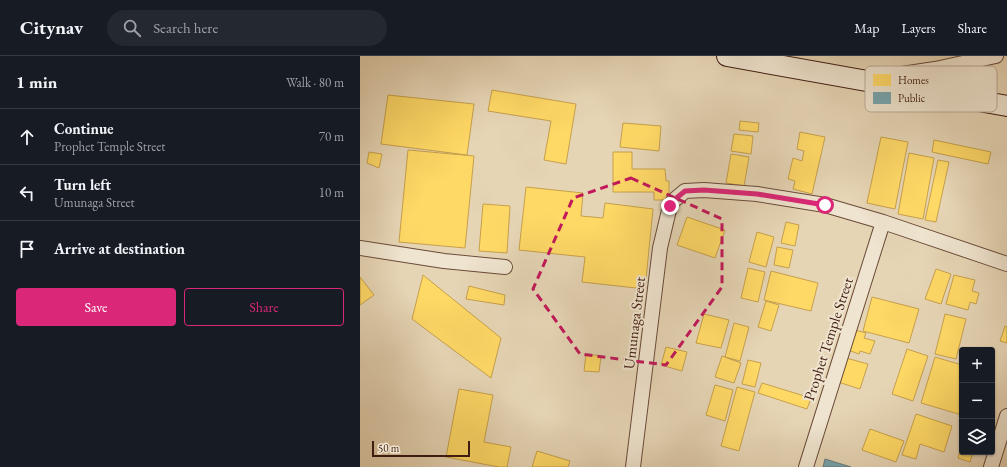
<!DOCTYPE html>
<meta charset="utf-8">
<style>
:root{--surface:#171b24;--page:#242831;--text:#f1f3f6;--muted:#9ea1a6;--line:#363941;--accent:#db2777}
body{margin:0;font-family:"EB Garamond",serif;background:var(--page);color:var(--text)}
.controls{position:absolute;right:12px;bottom:12px;display:grid;overflow:hidden;border-radius:4px;box-shadow:0 1px 3px #0004}
.controls button{width:36px;height:36px;display:grid;place-items:center;padding:0;border:0;border-bottom:1px solid var(--line);background:var(--surface);color:var(--text);font:20px sans-serif}
.scale{position:absolute;left:12px;bottom:10px;width:98px;box-sizing:border-box;padding-left:4px;border:2px solid #401c10;border-top:0;font-size:11px;line-height:14px;white-space:nowrap;color:#401c10;-webkit-text-stroke:3px #efe4cf;paint-order:stroke}
.stop{position:absolute;width:12px;height:12px;margin:-9px;border:3px solid #db2777;border-radius:50%;background:#fff}
.stop.end{background:#db2777;border-color:#fff;box-shadow:0 1px 4px #0008}
.list{margin:0;padding:0;list-style:none}
h2{display:flex;justify-content:space-between;align-items:center;height:52px;margin:0;padding:0 16px;font-size:17px}
h2 small{font-size:13px;font-weight:400;color:var(--muted)}
.list li{display:grid;grid-template-columns:26px 1fr auto;gap:12px;align-items:center;box-sizing:border-box;height:56px;padding:0 16px;border-top:1px solid var(--line)}
.list b{display:block;font-size:15px;white-space:nowrap}
.list p{margin:0;font-size:13px;white-space:nowrap;color:var(--muted)}
.list em{font-size:13px;font-style:normal;color:var(--muted)}
.actions{display:flex;gap:8px;padding:12px 16px}
.actions a{flex:1;padding:9px 0;border:1px solid var(--accent);border-radius:4px;text-align:center;font-size:14px;color:var(--accent)}
.actions .main{background:var(--accent);color:#fff}
.icon{flex:none;width:22px;height:22px;fill:none;stroke:currentColor;stroke-width:2;stroke-linecap:round;stroke-linejoin:round}
.map{position:relative;flex:none;width:647px;height:411px;overflow:hidden}
header{display:flex;align-items:center;gap:24px;box-sizing:border-box;height:56px;padding:0 20px;background:var(--surface);border-bottom:1px solid var(--line)}
header strong{font-size:19px}
nav{display:flex;gap:22px;margin-inline-start:auto;font-size:14px}
.search{width:280px;height:36px;background:var(--page);display:flex;align-items:center;gap:10px;box-sizing:border-box;padding:0 14px;border-radius:22px;color:var(--muted);font-size:15px}
main{display:flex}
aside{flex:1;background:var(--surface)}
.map>svg:first-child{display:block}
.homes{fill:#ffd966;stroke:#c6a04c}
.public{fill:#76a5af;stroke:#667c7f}
.lines{fill:none;stroke-linecap:round;stroke-linejoin:round}
.minor-casing{stroke:#6a4a39;stroke-width:16}
.secondary-casing{stroke:#401c10;stroke-width:22}
.minor{stroke:#efe4cf;stroke-width:14}
.secondary{stroke:#efe4cf;stroke-width:20}
.route{stroke:#db2777;stroke-width:5}
.marked{fill:none;stroke:#c2185b;stroke-width:3;stroke-dasharray:8 5;stroke-linejoin:round}
.labels{text-anchor:middle;dominant-baseline:central;stroke-width:4;stroke-linejoin:round;paint-order:stroke}
.street-label{font-size:15px;fill:#401c10;stroke:#efe4cf}
.key{fill:#efe4cf;stroke:#baa896;stroke-width:1}
.key-label{font-size:11px;fill:#401c10}
</style>
<header>
<strong>Citynav</strong>
<div class="search"><svg class="icon" aria-label="search" viewBox="0 0 24 24"><circle cx="10" cy="10" r="6"/><path d="M15 15l6 6"/></svg>Search here</div>
<nav><a>Map</a><a>Layers</a><a>Share</a></nav>
</header>
<main>
<aside>
<h2>1 min<small>Walk · 80 m</small></h2>
<ul class="list">
<li><svg class="icon" aria-label="ahead" viewBox="0 0 24 24"><path d="M12 20V5M6 11l6-6 6 6"/></svg><div><b>Continue</b><p>Prophet Temple Street</p></div><em>70 m</em></li>
<li><svg class="icon" aria-label="left" viewBox="0 0 24 24"><path d="M17 20v-9H6M10 6l-5 5 5 5"/></svg><div><b>Turn left</b><p>Umunaga Street</p></div><em>10 m</em></li>
<li><svg class="icon" aria-label="arrive" viewBox="0 0 24 24"><path d="M6 21V4h12l-3 4 3 4H6"/></svg><div><b>Arrive at destination</b></div></li>
</ul>
<div class="actions"><a class="main">Save</a><a>Share</a></div>
</aside>
<div class="map">
<svg width="647" height="411" viewBox="0 0 647 411">
<rect width="100%" height="100%" fill="#e6d5b5"/>
<filter id="stains"><feTurbulence type="fractalNoise" baseFrequency=".005" numOctaves="4"/><feColorMatrix values="0 0 0 0 .2 0 0 0 0 .09 0 0 0 0 .02 0 0 0 .5 -.17"/></filter>
<radialGradient id="worn" r=".72"><stop offset=".6" stop-color="#630" stop-opacity="0"/><stop offset="1" stop-color="#630" stop-opacity=".3"/></radialGradient>
<path class="homes" d="M132,34L216,48L206,108L184,104L191,65L128,55Z
M28,39L114,48L107,99L21,88Z
M380,65L399,67L398,76L379,74Z
M263,67L301,70L299,95L260,91Z
M440,76L465,81L452,138L433,133L435,125L428,123L433,102L442,105L444,95L437,93Z
M374,78L393,80L391,98L371,95Z
M521,81L548,86L535,153L507,147Z
M574,84L631,96L628,108L572,96Z
M48,94L114,100L105,192L39,186Z
M9,96L22,98L19,112L7,107Z
M253,96H272V113H305L306,125H309V144H294V136H253Z
M549,97L574,102L563,163L538,158Z
M371,98L389,101L384,130L366,127Z
M578,104L589,106L576,166L565,164Z
M166,131L223,137L221,160L243,162L245,147L293,153L285,233L222,226L225,201L159,194Z
M123,148L150,150L147,197L119,195Z
M327,161L365,174L355,202L317,189Z
M426,166L439,169L435,190L421,187Z
M397,176L414,181L406,211L389,206Z
M417,191L433,194L429,212L414,209Z
M388,212L405,216L398,246L381,242Z
M576,213L591,218L581,248L565,243Z
M411,215L458,227L451,255L404,244Z
M63,219L141,282L131,322L52,263Z
M594,219L615,224L612,235L619,237L616,248L610,246L608,254L586,248Z
M0,221L14,239L0,249Z
M109,230L145,239L144,249L106,243Z
M512,241L559,253L549,287L503,275Z
M406,245L419,249L411,275L398,271Z
M344,258L369,264L361,292L336,287Z
M585,258L606,263L596,303L575,298Z
M374,267L389,271L380,305L365,301Z
M645,270L647,271V287L640,285Z
M495,274L506,277L504,282L515,285L510,298L500,295L499,298L488,294Z
M306,291L327,296L322,315L301,309Z
M547,293L568,300L553,345L532,338Z
M226,298L241,300L239,316L224,315Z
M362,300L381,307L374,327L355,321Z
M575,301L602,309V359L561,347Z
M486,302L508,308L500,333L478,326Z
M388,304L401,307L395,331L382,328Z
M402,327L451,342L447,353L398,337Z
M355,329L373,334L365,365L346,359Z
M377,331L395,336L379,395L361,390Z
M99,333L133,339L124,386L151,391L147,411H139L86,401Z
M556,358L592,370L584,396L560,388L556,403L542,399Z
M510,373L544,385L536,406L502,394Z
M602,388V396H613L610,406L598,402Z
M177,395L210,405L208,411H172Z"/>
<path class="public" d="M465,403L491,411H463Z"/>
<g class="lines">
<defs>
<path id="minor" d="M515,22L575,13L636,0
M0,192L84,205L145,211
M273,411L300,192L310,150L313,145L325,135L344,134L397,138L465,149L523,166L647,208
M446,411L523,166
M631,411L647,360"/>
<path id="secondary" d="M367,0L647,50"/>
</defs>
<use href="#minor" class="minor-casing"/>
<use href="#secondary" class="secondary-casing"/>
<use href="#minor" class="minor"/>
<use href="#secondary" class="secondary"/>
</g>
<g class="lines">
<path class="route" d="M310,150L313,145L325,135L344,134L397,138L465,149"/>
</g>
<path class="marked" d="M271,122L362,163V231L306,309L220,298L173,233L213,142Z"/>
<g class="labels">
<g class="street-label">
<text transform="translate(274 267) rotate(-83)">Umunaga Street</text>
<text transform="translate(468 283) rotate(-72)">Prophet Temple Street</text>
</g>
</g>
<rect x="505" y="10" width="132" height="46" rx="6" class="key"/>
<rect x="513" y="18" width="18" height="12" fill="#ffd966"/>
<rect x="513" y="36" width="18" height="12" fill="#76a5af"/>
<g class="key-label">
<text x="538" y="28">Homes</text>
<text x="538" y="46">Public</text>
</g>
<rect width="100%" height="100%" filter="url(#stains)"/>
<rect width="100%" height="100%" fill="url(#worn)"/>
</svg>
<div class="controls">
<button>+</button>
<button>−</button>
<button><svg class="icon" aria-label="layers" viewBox="0 0 24 24"><path d="M12 4l9 5-9 5-9-5zM3 14l9 5 9-5"/></svg></button>
</div>
<div class="scale">50 m</div>
<div class="stop" style="left:465px;top:149px"></div>
<div class="stop end" style="left:310px;top:150px"></div>
</div>
</main>
